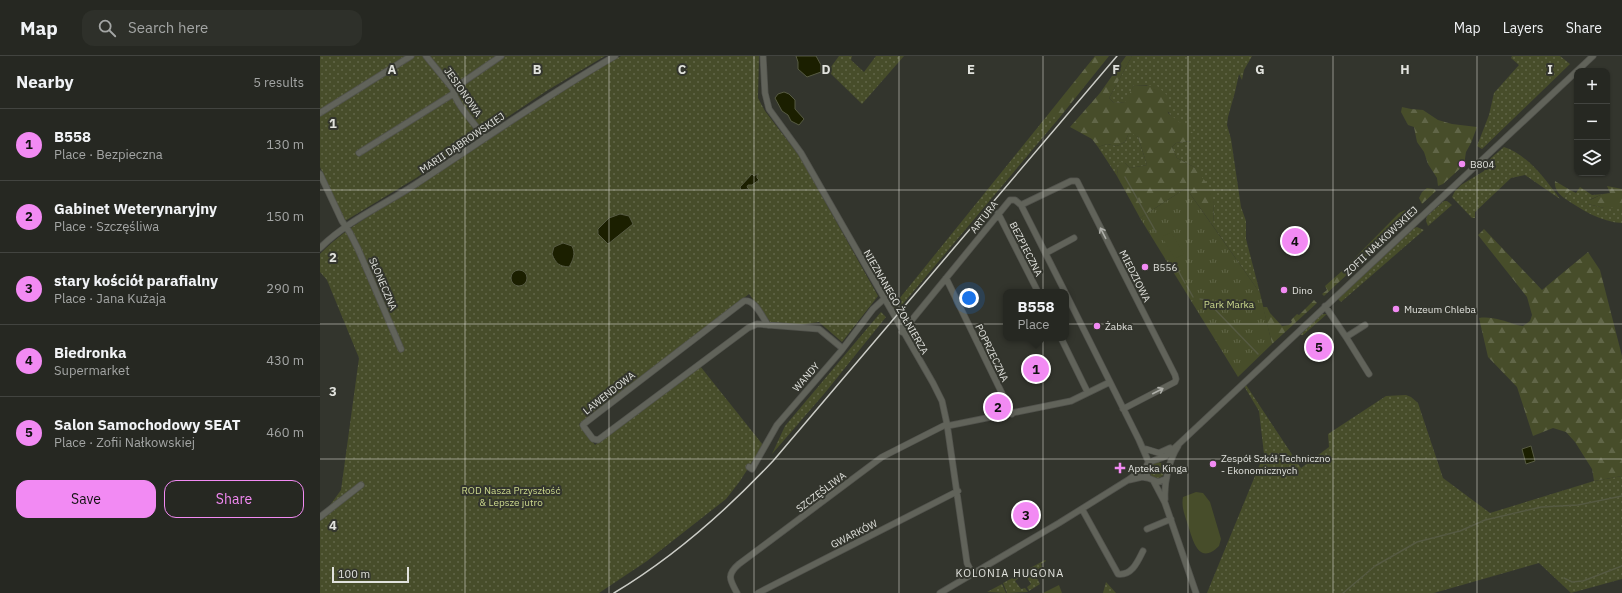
<!DOCTYPE html>
<meta charset="utf-8">
<style>
:root{--surface:#262822;--page:#2e302a;--text:#f1f3f6;--muted:#a4a6a5;--line:#424440;--accent:#f28af3}
body{margin:0;font-family:"IBM Plex Sans",sans-serif;background:var(--page);color:var(--text)}
.controls{position:absolute;right:12px;top:12px;display:grid;overflow:hidden;border-radius:8px;box-shadow:0 1px 3px #0004}
.controls button{width:36px;height:36px;display:grid;place-items:center;padding:0;border:0;border-bottom:1px solid var(--line);background:var(--surface);color:var(--text);font:20px sans-serif}
.scale{position:absolute;left:12px;bottom:10px;width:77px;box-sizing:border-box;padding-left:4px;border:2px solid #e1e2dd;border-top:0;font-size:11px;line-height:14px;white-space:nowrap;color:#e1e2dd;-webkit-text-stroke:3px #33352d;paint-order:stroke}
.you{position:absolute;left:649px;top:242px;width:14px;height:14px;margin:-10px;border:3px solid #fff;border-radius:50%;background:#1a73e8;box-shadow:0 0 0 6px #1a73e833}
.badge{display:grid;place-items:center;width:26px;height:26px;border-radius:50%;background:var(--accent);color:#111;font-size:13px;font-weight:700}
.pin{position:absolute;translate:-50% -50%;border:2px solid #fff;box-shadow:0 1px 4px #0006}
.popup{position:absolute;left:683px;top:233px;width:66px;height:52px;box-sizing:border-box;display:grid;place-content:center;border-radius:8px;background:var(--surface);filter:drop-shadow(0 1px 3px #0005);font-size:13px;white-space:nowrap;color:var(--muted)}
.popup b{font-size:15px;color:var(--text)}
.popup::after{content:'';position:absolute;left:50%;top:100%;margin-left:-8px;border:8px solid transparent;border-top-color:var(--surface)}
.list{margin:0;padding:0;list-style:none}
h2{display:flex;justify-content:space-between;align-items:center;height:52px;margin:0;padding:0 16px;font-size:17px}
h2 small{font-size:13px;font-weight:400;color:var(--muted)}
.list li{display:grid;grid-template-columns:26px 1fr auto;gap:12px;align-items:center;box-sizing:border-box;height:72px;padding:0 16px;border-top:1px solid var(--line)}
.list b{display:block;font-size:15px;white-space:nowrap}
.list p{margin:0;font-size:13px;white-space:nowrap;color:var(--muted)}
.list em{font-size:13px;font-style:normal;color:var(--muted)}
.actions{display:flex;gap:8px;padding:12px 16px}
.actions a{flex:1;padding:9px 0;border:1px solid var(--accent);border-radius:12px;text-align:center;font-size:14px;color:var(--accent)}
.actions .main{background:var(--accent);color:#111}
.icon{flex:none;width:22px;height:22px;fill:none;stroke:currentColor;stroke-width:2;stroke-linecap:round;stroke-linejoin:round}
.map{position:relative;flex:none;width:1302px;height:537px;overflow:hidden}
header{display:flex;align-items:center;gap:24px;box-sizing:border-box;height:56px;padding:0 20px;background:var(--surface);border-bottom:1px solid var(--line)}
header strong{font-size:19px}
nav{display:flex;gap:22px;margin-inline-start:auto;font-size:14px}
.search{width:280px;height:36px;background:var(--page);display:flex;align-items:center;gap:10px;box-sizing:border-box;padding:0 14px;border-radius:12px;color:var(--muted);font-size:15px}
main{display:flex}
aside{flex:1;background:var(--surface)}
.map>svg:first-child{display:block}
.grass{fill:url(#grass-dots)}
.forest{fill:url(#forest-firs)}
.park{fill:url(#park-tufts)}
.pitch{fill:#474d2a}
.water{fill:#1b1f00;stroke:#565a42}
.lines{fill:none;stroke-linecap:round;stroke-linejoin:round}
.stream{stroke:#565a42;stroke-width:1.5}
.minor-casing{stroke:#52534d;stroke-width:7}
.minor{stroke:#61635a;stroke-width:5.5}
.rail{stroke:#cbccc6;stroke-width:1.5}
.oneway{stroke:#aeafa9}
.grid{fill:none;stroke:#e1e2dd;stroke-width:1;stroke-opacity:0.55}
.poi-dot{fill:#f28af3;stroke:#33352d;stroke-width:1.5}
.labels{text-anchor:middle;dominant-baseline:central;stroke-width:4;stroke-linejoin:round;paint-order:stroke}
.street-label{font-size:10px;fill:#e1e2dd;stroke:#33352d}
.poi-label{font-size:10px;fill:#e1e2dd;stroke:#33352d;text-anchor:start}
.park-label{font-size:10px;fill:#ccd98d;stroke:#33352d}
.neighbourhood-label{font-size:11px;letter-spacing:1px;fill:#e1e2dd;stroke:#33352d}
.grid-label{font-size:13px;text-anchor:middle;font-weight:bold;fill:#e1e2dd;stroke:#33352d;stroke-width:4;stroke-linejoin:round;paint-order:stroke}
</style>
<header>
<strong>Map</strong>
<div class="search"><svg class="icon" aria-label="search" viewBox="0 0 24 24"><circle cx="10" cy="10" r="6"/><path d="M15 15l6 6"/></svg>Search here</div>
<nav><a>Map</a><a>Layers</a><a>Share</a></nav>
</header>
<main>
<aside>
<h2>Nearby<small>5 results</small></h2>
<ul class="list">
<li><span class="badge">1</span><div><b>B558</b><p>Place · Bezpieczna</p></div><em>130 m</em></li>
<li><span class="badge">2</span><div><b>Gabinet Weterynaryjny</b><p>Place · Szczęśliwa</p></div><em>150 m</em></li>
<li><span class="badge">3</span><div><b>stary kościół parafialny</b><p>Place · Jana Kużaja</p></div><em>290 m</em></li>
<li><span class="badge">4</span><div><b>Biedronka</b><p>Supermarket</p></div><em>430 m</em></li>
<li><span class="badge">5</span><div><b>Salon Samochodowy SEAT</b><p>Place · Zofii Nałkowskiej</p></div><em>460 m</em></li>
</ul>
<div class="actions"><a class="main">Save</a><a>Share</a></div>
</aside>
<div class="map">
<svg width="1302" height="537" viewBox="0 0 1302 537">
<defs>
<pattern id="grass-dots" width="8" height="8" patternUnits="userSpaceOnUse"><rect width="8" height="8" fill="#474d2a"/><path d="M2 2h.1M6 6h.1" fill="none" stroke="#616648" stroke-width="1.8" stroke-linecap="round"/></pattern>
<pattern id="forest-firs" width="22" height="20" patternUnits="userSpaceOnUse"><rect width="22" height="20" fill="#474d2a"/><path d="M5 1l3.5 6h-7zM16 11l3.5 6h-7z" fill="#616648"/></pattern>
<pattern id="park-tufts" width="24" height="20" patternUnits="userSpaceOnUse"><rect width="24" height="20" fill="#474d2a"/><path d="M3 7l-1-3M5 7V3M7 7l1-3M15 17l-1-3M17 17v-4M19 17l1-3" fill="none" stroke="#616648"/></pattern>
</defs>
<rect width="100%" height="100%" fill="#33352d"/>
<path class="grass" d="M0,0H285L228,34L96,122L25,165L0,111Z
M301,0H439L438,42L445,55L480,101L558,240L522,286L499,266L478,269L451,267L429,238L259,368L275,389L380,310L443,389L420,425L406,443L327,505L279,537H0V463L21,434L39,302L7,224L0,216V198C28,169 66,151 99,129C166,86 231,39 301,0Z
M519,0H532L531,4L544,16L556,0H584L542,48L508,15Z
M812,0H932L924,14L922,24L919,18L915,36L908,61L907,69L911,83L921,151L926,165V183L940,237L893,170L894,147L874,111L857,102L852,91L856,87L871,85L827,29H814L806,46L794,47L789,42Z
M1192,0H1240L1250,8L1162,93L1157,90L1169,59L1174,37L1199,9L1191,2Z
M726,61H740L582,249L571,253Z
M811,76L818,81L827,109L810,112L805,107L798,112L797,120L778,91L787,88L797,90L805,86L808,79Z
M1184,91C1208,99 1225,123 1240,143L1205,119L1191,122L1155,156V162H1152L1132,141L1135,135L1141,129L1164,115L1171,102Z
M1260,131L1272,139L1283,138L1271,143L1268,148L1284,152H1302V167C1281,166 1262,154 1244,142L1250,134L1256,137Z
M1124,145H1127L1132,149L1108,170L1106,165L1107,160Z
M1097,171L1104,174L1021,246L1018,243L1094,172Z
M561,256L566,261L504,338L452,398L465,370Z
M1003,258H1007L983,279H980L1000,259Z
M926,329L981,412L1009,391L1008,378L1066,340L1086,339L1091,341L1098,347L1123,422L1170,457L1274,425L1302,420V523L1251,537L1219,507L1114,537H887L944,398L939,355L924,330Z
M829 414a8 8 0 1 1 16 0a8 8 0 1 1-16 0Z
M725,504L726,505L721,508L722,511L714,516L720,528L709,535L707,531L711,528L705,519L701,521L699,518Z
M698,519L699,522L695,525L701,533L705,532L708,536L687,537L683,527Z
M786,526L796,537H783Z
M682,528L686,537L667,536Z"/>
<path class="forest" d="M775,0H789L740,61H726Z
M806,0H812L789,42L794,47L805,46L814,29L837,30L847,39L848,57L873,77V82L871,85L856,87L852,91L857,102L874,111L889,130L894,147L893,170L866,132L820,162L797,120L798,112L800,106L805,107L810,112L827,109L818,81L811,77L808,79L805,86L797,90L787,88L778,91L772,83L750,71L780,37Z
M1082,51L1091,53L1103,54L1118,64L1132,68L1157,71L1151,87L1146,96L1144,109L1123,128L1118,130L1117,122L1108,108L1104,96L1097,86L1094,71L1088,69L1081,56Z
M1235,125L1250,134L1244,142C1239,138 1234,133 1235,125Z
M1287,130L1302,133V152H1284L1268,148V145L1283,138L1290,137Z
M1107,132L1114,133L1116,135L1102,148L1099,142L1102,136Z
M1085,154L1091,159L1004,240L1002,238L1007,234L1005,230L1022,215L1079,157Z
M1164,173L1222,234L1268,196L1280,214L1302,300V420L1274,425L1272,413L1255,386L1246,376L1233,372L1213,380L1197,331L1168,301L1159,262C1166,261 1174,262 1181,264C1190,266 1194,269 1203,270L1210,265L1212,259L1207,241L1158,179Z
M994,244L997,247L952,288L943,251H947L950,257L962,270L969,269L972,266L971,264L977,258L979,259Z"/>
<path class="park" d="M866,132L940,237L952,288L918,321L820,162Z"/>
<path class="pitch" d="M851,176L864,198L855,203L842,181Z
M876,436L883,437L890,446L901,483L899,490C879,510 873,485 868,469C865,460 861,451 863,441Z
M739,529L742,537H723Z"/>
<path class="water" d="M476,0H496L501,9V16L487,21L478,13V6Z
M464,36L469,38L475,44V53L484,63L479,69L471,65L468,59L462,55L455,42L458,38Z
M432,118L434,120L437,118V122L439,124L432,129H428L427,131L429,133L421,134L420,131Z
M300,158L309,160L313,168L288,188L278,178V173L289,162Z
M243,187L252,190C256,198 253,204 249,211C239,210 236,208 232,198L234,191Z
M191 222a8 8 0 1 1 16 0a8 8 0 1 1-16 0Z
M1211,390L1215,405L1206,408L1202,393Z"/>
<g class="lines">
<path class="stream" d="M805,121L836,176
M855,209L865,227
M867,230L873,241
M880,243L886,244L938,298
M1244,522L1252,526L1263,525L1302,510
M1023,537L1055,510L1097,486L1140,475L1165,464L1221,451L1258,449L1302,440"/>
<defs>
<path id="minor" d="M106,0L133,33C134,47 157,70 165,82
M443,0L445,37L449,53L481,97L613,327L622,345L627,368L647,507L652,517
M133,33L181,0
M0,57L91,0
M39,97L133,38
M0,118L22,165L30,177L38,193L81,293
M701,149L751,125H757L855,319L856,323L855,326L803,353
M678,157L718,236
M0,192C27,165 64,149 96,128C162,85 227,39 295,0
M726,197L754,182
M626,222L692,358
M746,238L819,384L829,407
M1005,250L1026,281L1049,318
M448,269C442,261 435,243 424,245L265,367L263,369L264,371L273,383L278,384L428,272L437,268L499,273L522,292
M582,276L690,144H695L701,149L745,236
M1026,281L1045,269
M741,282L767,335
M627,370L751,345L790,326
M826,393L839,397L850,392
M429,411L432,413L457,369L521,295L553,253L564,243
M846,423L838,426L828,422C820,403 835,406 846,400L1273,0
M809,424L822,421L828,422
M834,426L845,447L876,537
M845,443C844,426 849,404 858,390
M762,453L798,518C812,520 818,505 823,495
M0,461L41,429
M827,473L851,463
M417,537C410,524 406,519 419,508L562,401L627,368
M438,537L638,435
M620,537L739,467L808,424L827,410"/>
</defs>
<use href="#minor" class="minor-casing"/>
<use href="#minor" class="minor"/>
<path class="rail" d="M294,537C354,501 405,456 453,405L797,0"/>
</g>
<defs><path id="oneway-shaft" d="M-6 0H5M1.5-3L5.5 0L1.5 3" fill="none" stroke-width="1.6" stroke-linecap="round" stroke-linejoin="round"/></defs>
<g class="oneway">
<use href="#oneway-shaft" transform="translate(783 177) rotate(-117)"/>
<use href="#oneway-shaft" transform="translate(838 335) rotate(-27)"/>
</g>
<path class="grid" d="M145,0V537M289,0V537M434,0V537M579,0V537M723,0V537M868,0V537M1013,0V537M1157,0V537M0,134H1302M0,268H1302M0,403H1302"/>
<g class="poi-dot">
<circle cx="1142" cy="108" r="4"/>
<circle cx="825" cy="211" r="4"/>
<circle cx="964" cy="234" r="4"/>
<circle cx="1076" cy="253" r="4"/>
<circle cx="777" cy="270" r="4"/>
<circle cx="893" cy="408" r="4"/>
<path d="M798 406h4v4h4v4h-4v4h-4v-4h-4v-4h4z"/>
</g>
<g class="labels">
<g class="street-label">
<text transform="translate(143 36) rotate(55)">JESIONOWA</text>
<text transform="translate(142 87) rotate(-34)">MARII DĄBROWSKIEJ</text>
<text transform="translate(664 161) rotate(-52)">ARTURA</text>
<text transform="translate(1061 185) rotate(-43)">ZOFII NAŁKOWSKIEJ</text>
<text transform="translate(706 193) rotate(63)">BEZPIECZNA</text>
<text transform="translate(815 220) rotate(63)">MIEDZIOWA</text>
<text transform="translate(63 228) rotate(67)">SŁONECZNA</text>
<text transform="translate(576 246) rotate(60)">NIEZNANEGO ŻOŁNIERZA</text>
<text transform="translate(672 297) rotate(64)">POPRZECZNA</text>
<text transform="translate(486 321) rotate(-49)">WANDY</text>
<text transform="translate(289 337) rotate(-38)">LAWENDOWA</text>
<text transform="translate(501 436) rotate(-37)">SZCZĘŚLIWA</text>
<text transform="translate(534 478) rotate(-27)">GWARKÓW</text>
</g>
<g class="poi-label">
<text x="1150" y="108">B804</text>
<text x="833" y="211">B556</text>
<text x="972" y="234">Dino</text>
<text x="1084" y="253">Muzeum Chleba</text>
<text x="785" y="270">Żabka</text>
<text x="901" y="402">Zespół Szkół Techniczno<tspan x="901" dy="12">- Ekonomicznych</tspan></text>
<text x="808" y="412">Apteka Kinga</text>
</g>
<g class="park-label">
<text x="909" y="248">Park Marka</text>
<text x="191" y="434">ROD Nasza Przyszłość<tspan x="191" dy="12">&amp; Lepsze jutro</tspan></text>
</g>
<g class="neighbourhood-label">
<text x="690" y="517">KOLONIA HUGONA</text>
</g>
</g>
<g class="grid-label">
<text x="72" y="18">A</text>
<text x="217" y="18">B</text>
<text x="362" y="18">C</text>
<text x="506" y="18">D</text>
<text x="651" y="18">E</text>
<text x="796" y="18">F</text>
<text x="940" y="18">G</text>
<text x="1085" y="18">H</text>
<text x="1230" y="18">I</text>
<text x="13" y="72">1</text>
<text x="13" y="206">2</text>
<text x="13" y="340">3</text>
<text x="13" y="474">4</text>
</g>
</svg>
<div class="controls">
<button>+</button>
<button>−</button>
<button><svg class="icon" aria-label="layers" viewBox="0 0 24 24"><path d="M12 4l9 5-9 5-9-5zM3 14l9 5 9-5"/></svg></button>
</div>
<div class="scale">100 m</div>
<div class="you"></div>
<div class="pin badge" style="left:716px;top:313px">1</div>
<div class="popup"><b>B558</b>Place</div>
<div class="pin badge" style="left:678px;top:351px">2</div>
<div class="pin badge" style="left:706px;top:459px">3</div>
<div class="pin badge" style="left:975px;top:185px">4</div>
<div class="pin badge" style="left:999px;top:291px">5</div>
</div>
</main>
